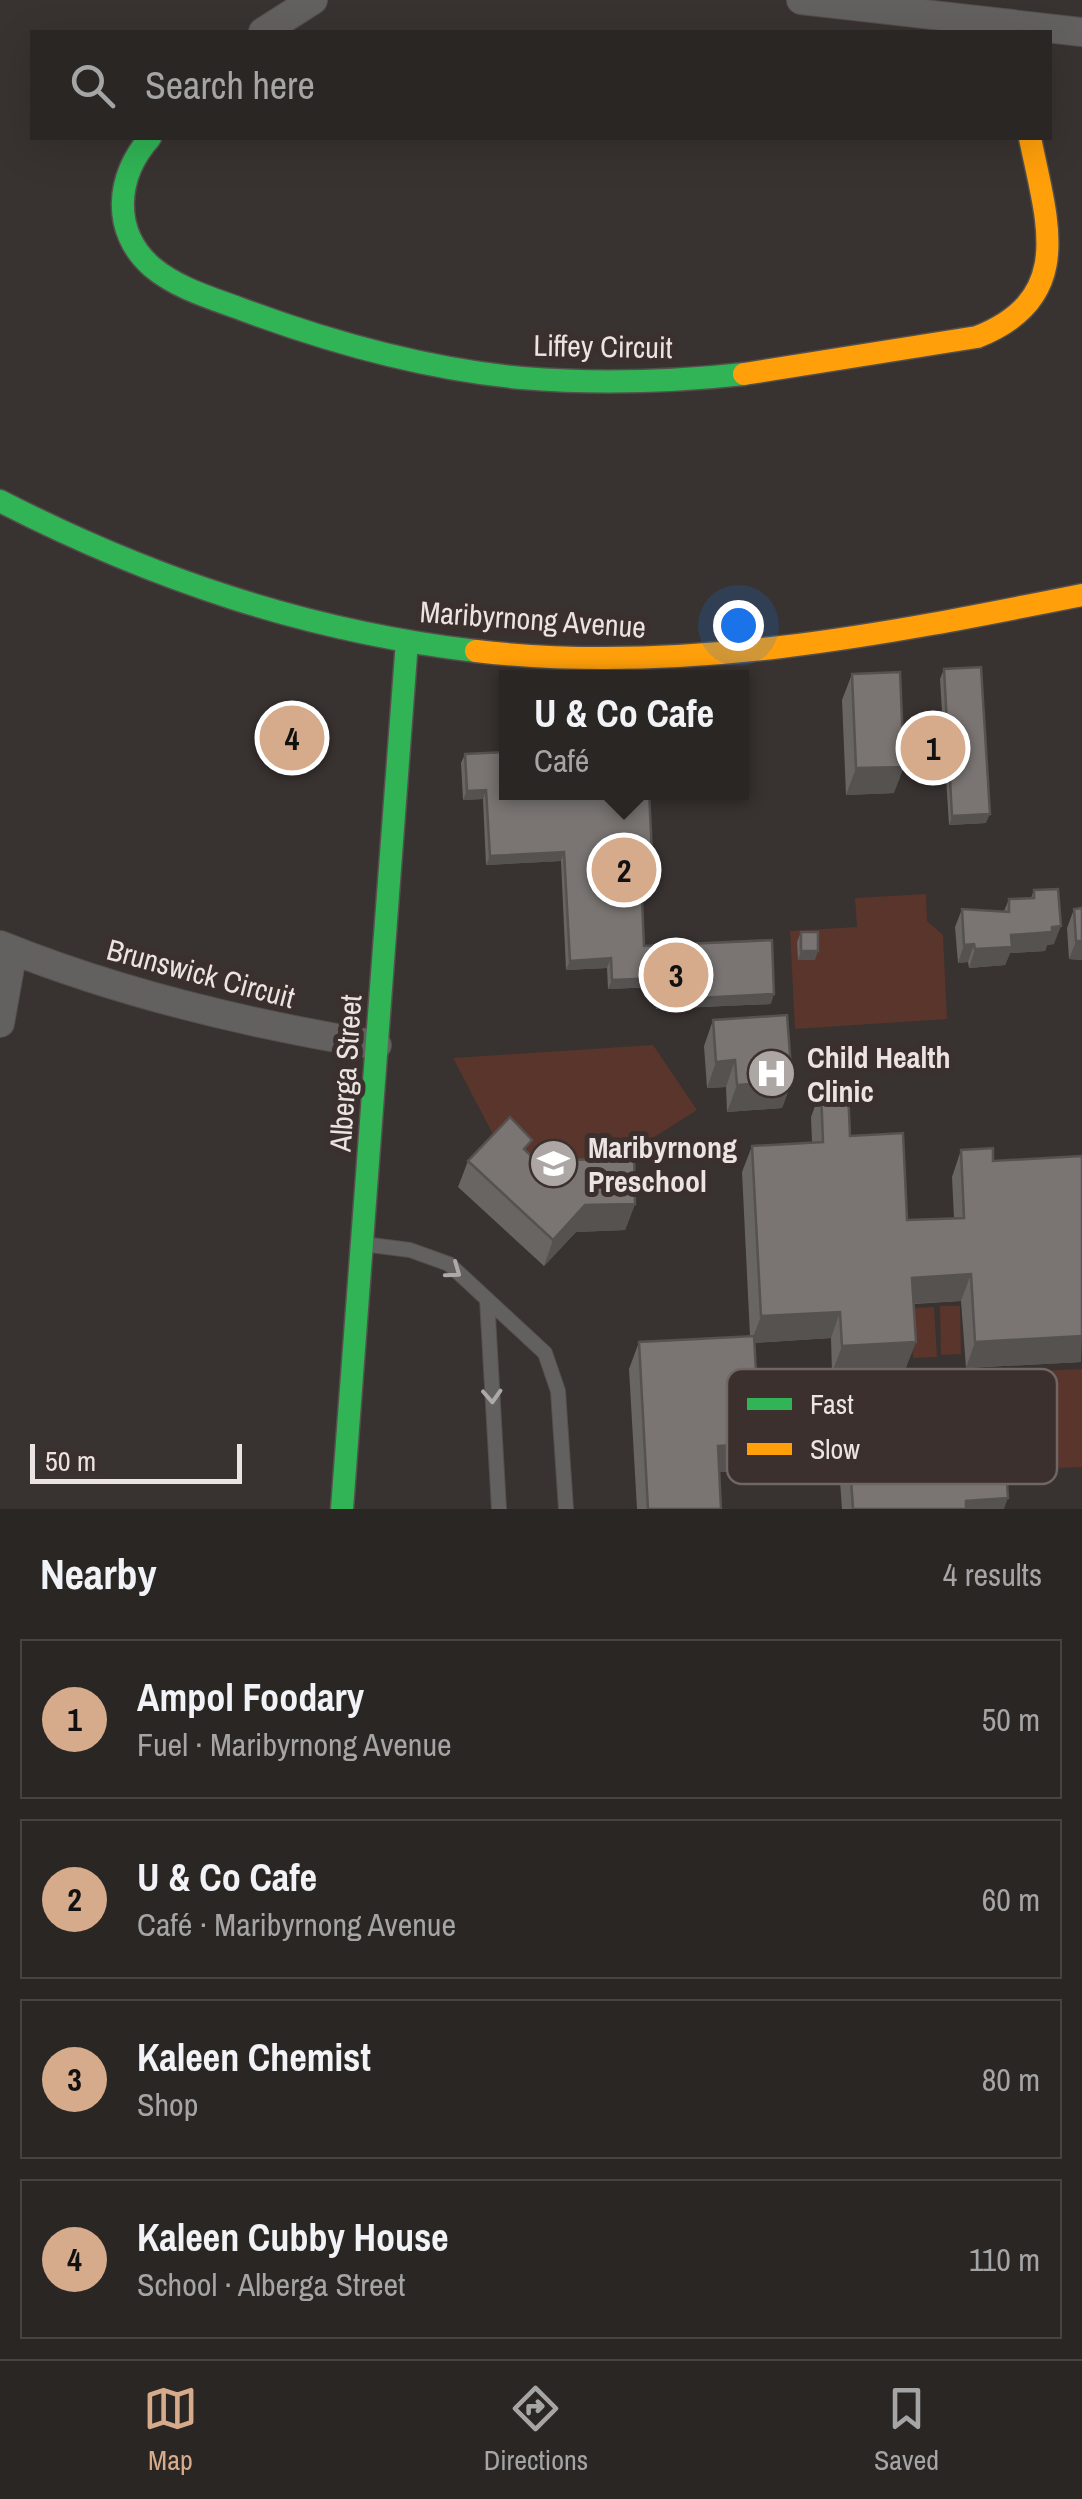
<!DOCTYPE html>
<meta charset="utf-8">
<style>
:root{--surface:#2a2624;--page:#363231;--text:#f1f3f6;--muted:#a5a5a6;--line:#464341;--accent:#d6ab8b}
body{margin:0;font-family:"Archivo Narrow",sans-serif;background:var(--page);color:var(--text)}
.scale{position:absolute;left:30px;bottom:25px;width:212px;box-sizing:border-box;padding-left:10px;border:5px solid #ebe4e2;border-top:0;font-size:28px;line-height:35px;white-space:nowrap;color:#ebe4e2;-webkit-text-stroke:8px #3b302d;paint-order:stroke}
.you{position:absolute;left:738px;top:625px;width:35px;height:35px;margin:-25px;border:8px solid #fff;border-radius:50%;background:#1a73e8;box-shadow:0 0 0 15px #1a73e833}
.badge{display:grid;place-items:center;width:65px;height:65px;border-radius:50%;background:var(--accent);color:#111;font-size:32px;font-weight:700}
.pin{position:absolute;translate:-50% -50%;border:5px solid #fff;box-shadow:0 2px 10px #0006}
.popup{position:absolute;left:499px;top:670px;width:250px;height:130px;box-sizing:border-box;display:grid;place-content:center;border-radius:0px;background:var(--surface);filter:drop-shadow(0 2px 8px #0005);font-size:32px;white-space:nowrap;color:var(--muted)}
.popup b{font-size:38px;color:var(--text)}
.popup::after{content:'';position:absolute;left:50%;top:100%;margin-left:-20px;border:20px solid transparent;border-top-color:var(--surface)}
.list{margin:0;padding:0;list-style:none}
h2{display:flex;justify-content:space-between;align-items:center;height:130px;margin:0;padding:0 40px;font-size:42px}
h2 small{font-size:32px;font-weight:400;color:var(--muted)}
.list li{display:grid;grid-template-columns:65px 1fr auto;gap:30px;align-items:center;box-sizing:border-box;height:160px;margin:0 20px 20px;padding:0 20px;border:2px solid var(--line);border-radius:0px}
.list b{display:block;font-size:38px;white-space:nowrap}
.list p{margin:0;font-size:32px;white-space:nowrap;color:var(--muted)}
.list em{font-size:32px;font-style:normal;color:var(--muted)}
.icon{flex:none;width:55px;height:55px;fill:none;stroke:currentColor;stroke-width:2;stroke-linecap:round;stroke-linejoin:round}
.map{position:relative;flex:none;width:1082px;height:1509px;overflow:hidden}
.search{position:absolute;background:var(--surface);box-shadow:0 10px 40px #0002;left:30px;right:30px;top:30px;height:110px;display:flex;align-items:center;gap:25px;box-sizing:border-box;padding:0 35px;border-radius:0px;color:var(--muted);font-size:38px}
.sheet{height:850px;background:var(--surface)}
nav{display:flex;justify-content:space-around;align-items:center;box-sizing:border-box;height:140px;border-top:2px solid var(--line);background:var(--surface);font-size:28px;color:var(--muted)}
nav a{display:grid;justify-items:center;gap:5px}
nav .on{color:var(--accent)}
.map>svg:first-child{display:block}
.green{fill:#5a352c}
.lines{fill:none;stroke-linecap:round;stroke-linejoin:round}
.lane-casing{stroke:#544f4d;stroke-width:16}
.street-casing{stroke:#544f4d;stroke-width:30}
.fast-casing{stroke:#544f4d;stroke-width:25}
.slow-casing{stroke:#544f4d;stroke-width:25}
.lane{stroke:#636160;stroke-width:14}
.street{stroke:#636160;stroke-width:28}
.fast{stroke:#30b455;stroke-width:22}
.slow{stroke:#ff9f0a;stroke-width:22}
.wall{fill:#696563}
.shaded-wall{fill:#555250}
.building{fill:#7a7573;stroke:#555250;stroke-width:2.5}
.oneway{stroke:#aea9a8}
.labels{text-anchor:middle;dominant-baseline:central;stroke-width:10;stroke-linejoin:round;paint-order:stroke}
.street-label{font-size:30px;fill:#ebe4e2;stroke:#3b302d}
.poi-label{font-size:30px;font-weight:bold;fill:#ebe4e2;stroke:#3b302d;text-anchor:start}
.key{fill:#3b302d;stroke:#706663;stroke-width:2.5}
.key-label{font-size:28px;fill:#ebe4e2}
</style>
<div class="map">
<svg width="1082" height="1509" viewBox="0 0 1082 1509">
<rect width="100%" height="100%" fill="#383230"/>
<path class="green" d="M926,894L927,921L943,935L947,1019L795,1029L790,931L857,927L855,898Z
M653,1045L697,1110L583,1182H560L496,1140L453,1058Z
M940,1306H960L961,1354L941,1355Z
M934,1307L937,1357L913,1358L910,1308Z
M1082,1369V1467L976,1471L972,1374Z"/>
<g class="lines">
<defs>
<path id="lane" d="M363,1244L410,1250L449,1264L545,1353L558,1391L566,1509
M487,1299L499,1509"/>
<path id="street" d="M801,0L1082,32
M263,32L313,0
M0,945C121,994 248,1024 377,1045
M0,1023L13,950"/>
<path id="fast" d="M150,138C116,176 111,231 152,267C177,288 211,298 241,309C332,343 425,369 522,378C596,384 670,382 744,374
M0,501C152,579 307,631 476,651
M342,1509L407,641"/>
<path id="slow" d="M744,374L977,337C1076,298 1047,222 1030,138
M476,651C681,675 882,635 1082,595"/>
</defs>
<use href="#lane" class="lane-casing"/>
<use href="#street" class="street-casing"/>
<use href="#fast" class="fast-casing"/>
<use href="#slow" class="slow-casing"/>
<use href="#lane" class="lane"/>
<use href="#street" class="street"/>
<use href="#fast" class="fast"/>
<use href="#slow" class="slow"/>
</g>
<path class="wall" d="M944,669L986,823L949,825L940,679Z
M852,674L894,793L846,795L842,700Z
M465,754L652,853L648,862L640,863L644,946L771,1004L656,1009L655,987L608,989L607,968L566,970L561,861L486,865L483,799L463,800L461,763Z
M1034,890L1054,944L1047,945L1045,951L1010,953L1005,965L969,968L968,962L958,963L955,927L962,909L1004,911L1009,899L1031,898Z
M1074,909L1082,960L1069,959L1067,928Z
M801,932L815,960H798L797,942Z
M713,1020L792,1081L782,1108L727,1112L726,1087L707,1088L704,1046Z
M821,1090L907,1220L954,1218L952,1177L961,1150L993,1161L1082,1156L1081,1362L966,1368L961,1301L914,1304L906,1368L832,1373L831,1338L754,1343L750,1470L719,1472L721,1509H637L629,1369L639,1342L750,1336L742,1172L752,1146L812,1142L811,1117Z
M528,1153L536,1161L599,1159L601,1153L635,1204L625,1230L576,1232L544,1266L458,1187L468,1161Z
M846,1399L962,1454L1004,1509H842L836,1426Z"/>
<path class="shaded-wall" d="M904,767L894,793L846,795L856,768Z
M486,790L483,799L463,800L467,791Z
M990,814L986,823L949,825L952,816Z
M564,852L561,861L486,865L490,856Z
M652,853L648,862L636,863L640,854Z
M1061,926L1054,944L1047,945L1045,951L1010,953L1005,965L969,968L975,949L1011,935Z
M1076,941H1082V960L1069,959Z
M974,944L968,962L958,963L964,945Z
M801,951H818L815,960H798Z
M611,958L607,968L566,970L570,961Z
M658,978L655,987L608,989L612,980Z
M774,994L771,1004L656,1009L659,1000Z
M735,1060L726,1087L707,1088L716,1062Z
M792,1081L782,1108L727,1112L737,1085Z
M635,1204L625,1230L576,1232L544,1266L553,1240L585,1205Z
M971,1274L961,1301L902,1304L912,1278Z
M840,1312L831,1338L751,1343L761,1316Z
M1082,1336L1081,1362L966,1368L975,1342Z
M916,1342L906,1368L832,1373L842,1346Z
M760,1444L750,1470L708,1473L718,1446Z
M1008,1498L1004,1509H963L966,1501Z"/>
<path class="building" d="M981,667L990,814L952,816L944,669Z
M900,672L904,767L856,768L852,674Z
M506,752V792H649L652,853L640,854L644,946L772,940L774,994L659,1000L658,978L612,980L611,958L570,961L564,852L490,856L486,790L467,791L465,754Z
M1058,889L1061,926L1052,927V932L1011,935L1012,947L975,949L974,944L964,945L962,909L1009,912V899L1034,898V890Z
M1082,908V941H1076L1074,909Z
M801,932H818V951H801Z
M787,1015L792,1081L737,1085L735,1060L716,1062L713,1020Z
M848,1089L850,1136L903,1133L907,1220L964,1218L961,1150L993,1148V1161L1082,1156V1336L975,1342L971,1274L912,1278L916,1342L842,1346L840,1312L761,1316L752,1146L823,1142L821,1090Z
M510,1117L532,1140L524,1149L536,1161L602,1159L601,1153L634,1152L635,1204L585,1205L553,1240L468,1161Z
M754,1336L760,1444L718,1446L721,1509H648L639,1342Z
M958,1392L962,1454L1005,1451L1008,1498L966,1501V1509H853L846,1399Z"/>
<defs><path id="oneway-chevron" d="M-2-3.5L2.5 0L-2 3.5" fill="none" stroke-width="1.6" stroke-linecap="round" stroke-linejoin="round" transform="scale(2.5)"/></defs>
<g class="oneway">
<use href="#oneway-chevron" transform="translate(454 1271) rotate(36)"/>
<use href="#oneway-chevron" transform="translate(492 1396) rotate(87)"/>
</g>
<defs>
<symbol id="hospital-disc" viewBox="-11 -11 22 22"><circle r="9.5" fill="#aca6a4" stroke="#3b302d"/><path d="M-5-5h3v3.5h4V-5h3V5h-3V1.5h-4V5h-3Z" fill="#fff"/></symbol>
<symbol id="school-disc" viewBox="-11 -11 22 22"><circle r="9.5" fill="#aca6a4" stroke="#3b302d"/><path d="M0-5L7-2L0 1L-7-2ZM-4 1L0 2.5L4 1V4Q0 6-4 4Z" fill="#fff"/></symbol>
</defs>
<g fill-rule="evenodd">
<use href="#hospital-disc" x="744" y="1046" width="55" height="55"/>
<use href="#school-disc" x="526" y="1136" width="55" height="55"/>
</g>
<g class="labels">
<g class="street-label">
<text transform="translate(603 346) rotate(1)">Liffey Circuit</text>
<text transform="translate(533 619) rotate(4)">Maribyrnong Avenue</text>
<text transform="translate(201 973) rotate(15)">Brunswick Circuit</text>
<text transform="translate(345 1073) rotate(-86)">Alberga Street</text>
</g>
<g class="poi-label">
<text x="807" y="1057">Child Health<tspan x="807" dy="34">Clinic</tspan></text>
<text x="588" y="1147">Maribyrnong<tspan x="588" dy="34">Preschool</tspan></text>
</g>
</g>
<rect x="727" y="1369" width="330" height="115" rx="15" class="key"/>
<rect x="747" y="1398" width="45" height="12" fill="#30b455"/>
<rect x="747" y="1443" width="45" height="12" fill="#ff9f0a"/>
<g class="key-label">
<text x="810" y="1414">Fast</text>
<text x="810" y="1459">Slow</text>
</g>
</svg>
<div class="scale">50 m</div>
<div class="you"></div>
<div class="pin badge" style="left:933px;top:748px">1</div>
<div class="pin badge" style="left:624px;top:870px">2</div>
<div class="popup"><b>U &amp; Co Cafe</b>Café</div>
<div class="pin badge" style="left:676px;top:975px">3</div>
<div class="pin badge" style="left:292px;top:738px">4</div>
<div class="search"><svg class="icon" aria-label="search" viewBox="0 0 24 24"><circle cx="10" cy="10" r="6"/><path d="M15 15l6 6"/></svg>Search here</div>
</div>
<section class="sheet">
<h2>Nearby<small>4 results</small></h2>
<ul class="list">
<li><span class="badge">1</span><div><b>Ampol Foodary</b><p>Fuel · Maribyrnong Avenue</p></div><em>50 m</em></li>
<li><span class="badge">2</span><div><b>U &amp; Co Cafe</b><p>Café · Maribyrnong Avenue</p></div><em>60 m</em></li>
<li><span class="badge">3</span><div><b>Kaleen Chemist</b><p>Shop</p></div><em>80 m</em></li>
<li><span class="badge">4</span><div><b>Kaleen Cubby House</b><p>School · Alberga Street</p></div><em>110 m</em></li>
</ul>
</section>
<nav>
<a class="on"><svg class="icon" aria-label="map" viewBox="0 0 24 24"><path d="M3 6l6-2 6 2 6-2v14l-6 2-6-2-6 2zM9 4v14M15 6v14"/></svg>Map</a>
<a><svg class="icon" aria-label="directions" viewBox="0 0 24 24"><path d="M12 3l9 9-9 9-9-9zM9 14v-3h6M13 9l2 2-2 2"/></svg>Directions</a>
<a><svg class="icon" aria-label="saved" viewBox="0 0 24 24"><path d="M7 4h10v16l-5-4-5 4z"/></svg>Saved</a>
</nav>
